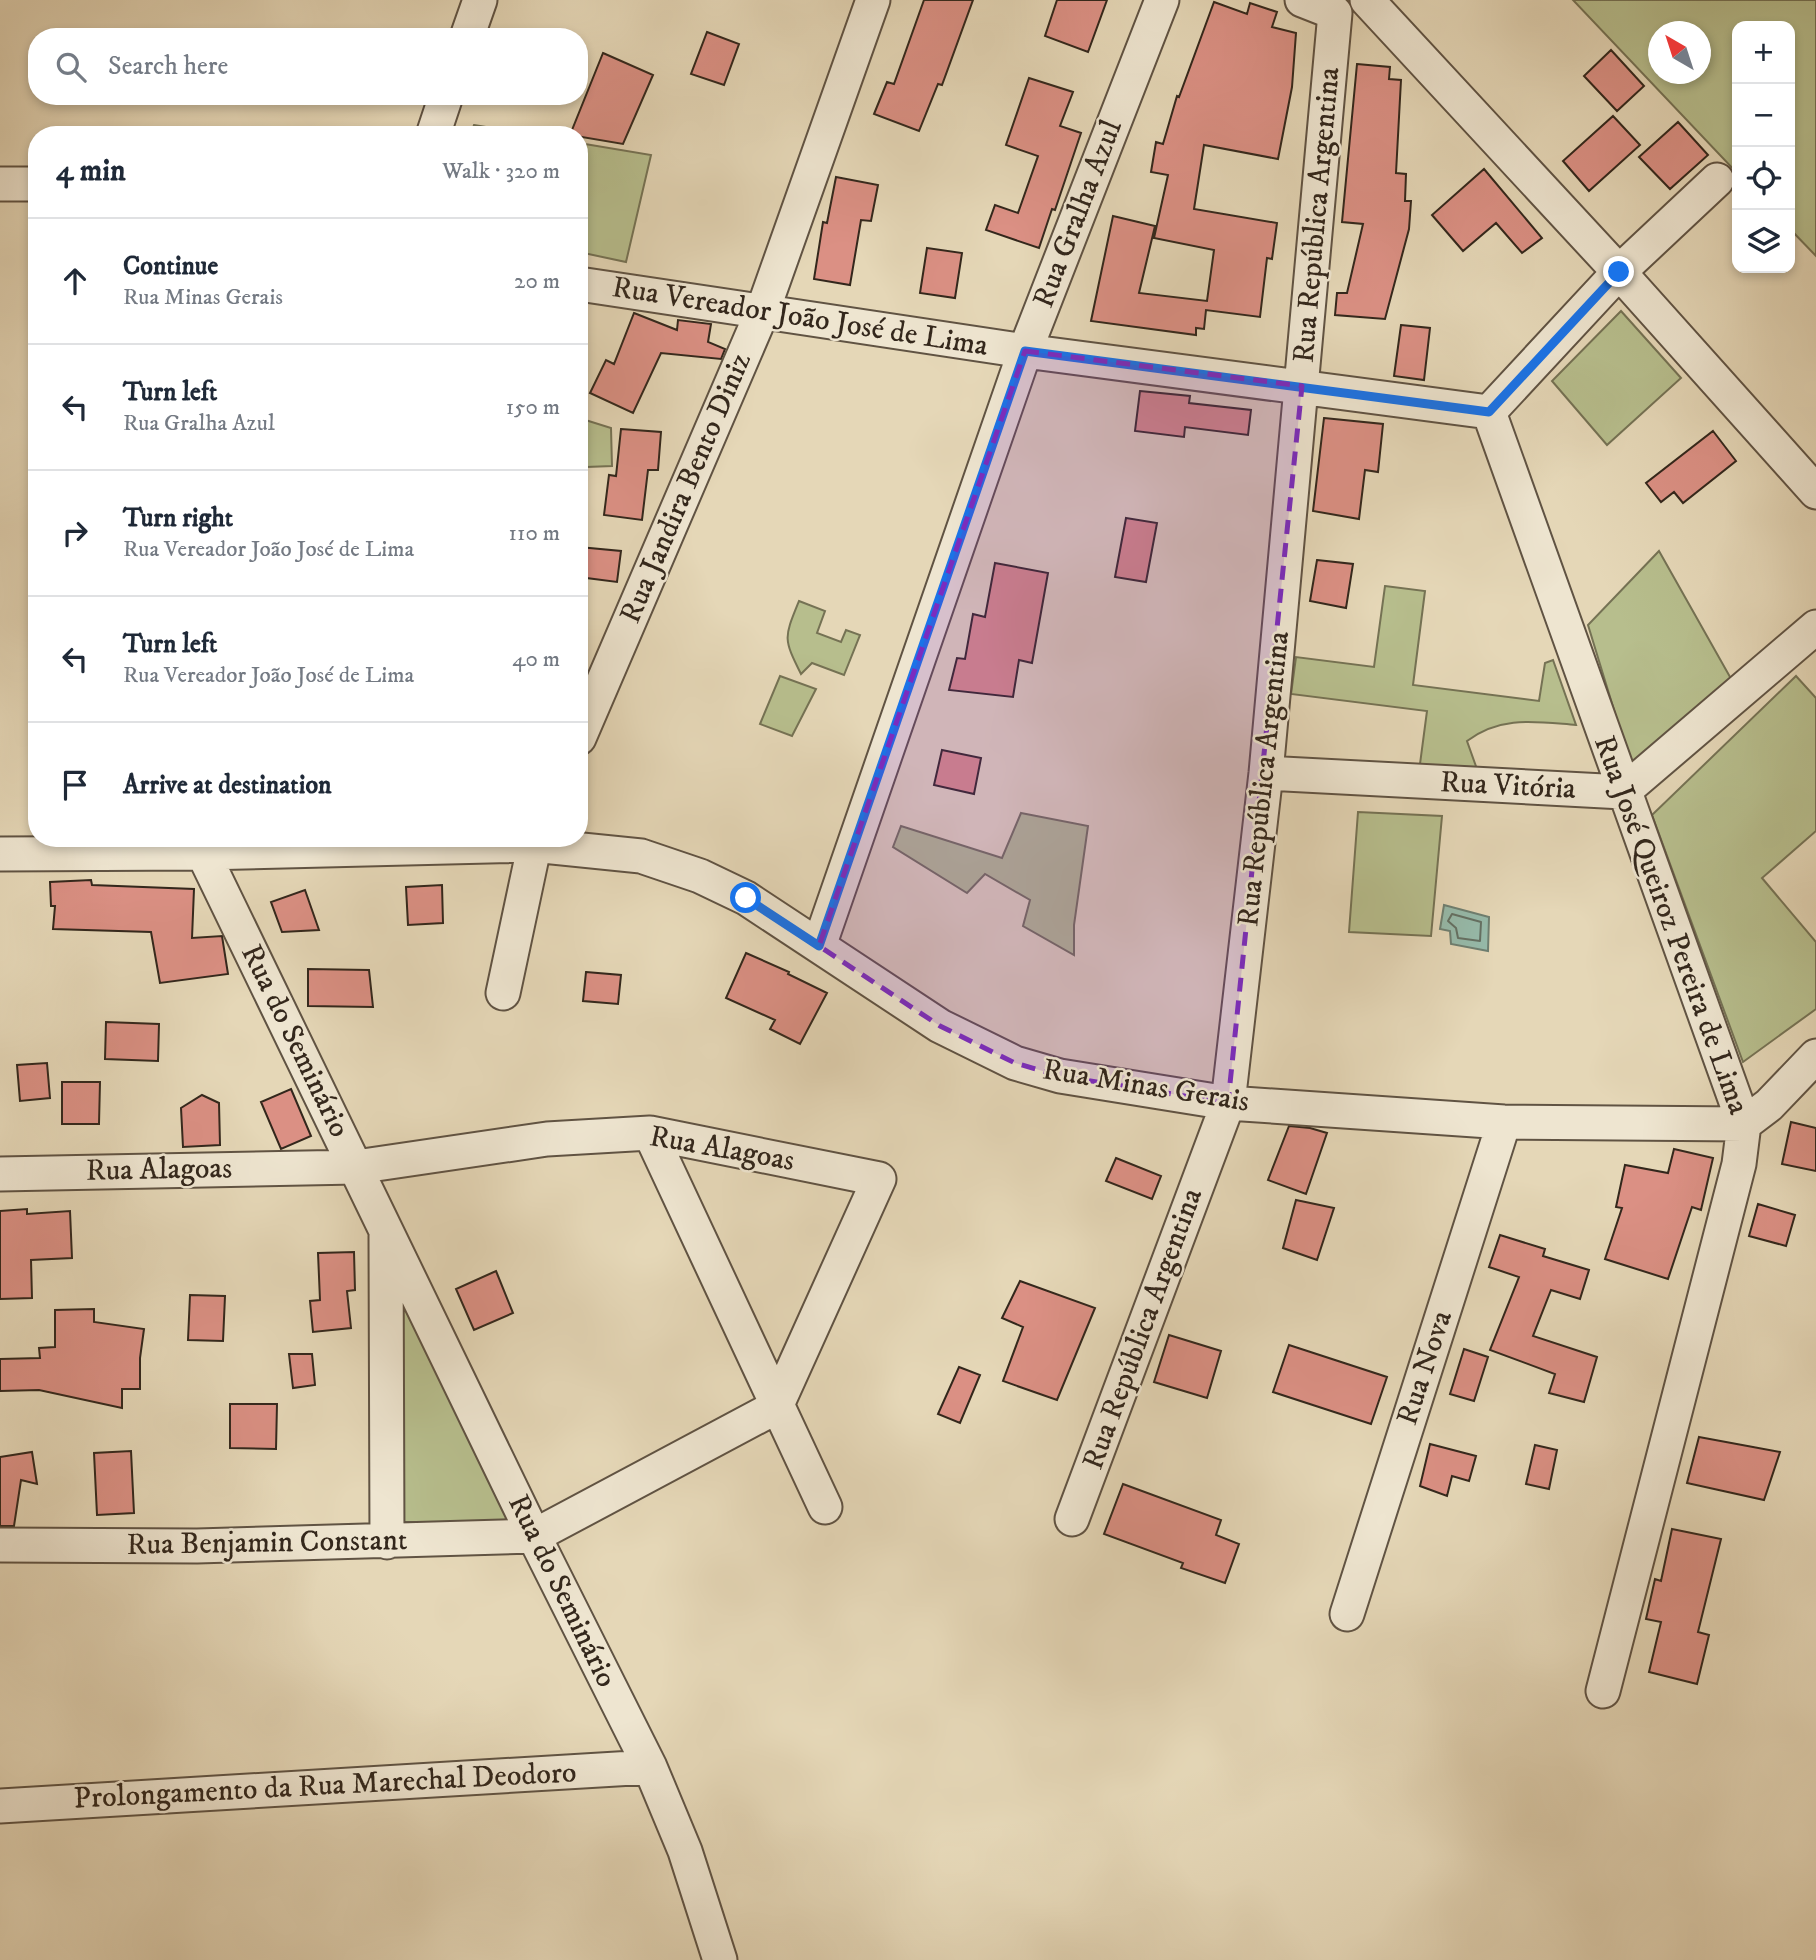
<!DOCTYPE html>
<meta charset="utf-8">
<style>
:root{--surface:#fff;--page:#f6f6f7;--text:#1f2937;--muted:#747a83;--line:#e0e1e3}
body{margin:0;font-family:"IM FELL DW Pica",serif;background:var(--page);color:var(--text)}
.controls{position:absolute;right:21px;top:21px;display:grid;overflow:hidden;border-radius:14px;box-shadow:0 4px 10px #0003}
.controls button{width:63px;height:63px;display:grid;place-items:center;padding:0;border:0;border-bottom:2px solid var(--line);background:var(--surface);color:var(--text);font:35px sans-serif}
.compass{position:absolute;left:1648px;top:21px;width:63px;height:63px;border-radius:50%;background:var(--surface);box-shadow:0 4px 10px #0003;rotate:321deg}
.stop{position:absolute;width:21px;height:21px;margin:-16px;border:5px solid #1a73e8;border-radius:50%;background:#fff}
.stop.end{background:#1a73e8;border-color:#fff;box-shadow:0 2px 7px #0008}
.list{margin:0;padding:0;list-style:none}
h2{display:flex;justify-content:space-between;align-items:center;height:91px;margin:0;padding:0 28px;font-size:30px}
h2 small{font-size:23px;font-weight:400;color:var(--muted)}
.list li{display:grid;grid-template-columns:46px 1fr auto;gap:21px;align-items:center;box-sizing:border-box;height:126px;padding:0 28px;border-top:2px solid var(--line)}
.list b{display:block;font-size:26px;white-space:nowrap}
.list p{margin:0;font-size:23px;white-space:nowrap;color:var(--muted)}
.list em{font-size:23px;font-style:normal;color:var(--muted)}
.icon{flex:none;width:38px;height:38px;fill:none;stroke:currentColor;stroke-width:2;stroke-linecap:round;stroke-linejoin:round}
.map{position:relative;flex:none;width:1816px;height:1960px;overflow:hidden}
.search{position:absolute;background:var(--surface);box-shadow:0 4px 10px #0003;left:28px;top:28px;width:560px;height:77px;display:flex;align-items:center;gap:18px;box-sizing:border-box;padding:0 24px;border-radius:28px;color:var(--muted);font-size:26px}
.panel{position:absolute;background:var(--surface);box-shadow:0 4px 10px #0003;left:28px;top:126px;width:560px;height:721px;border-radius:28px}
.map>svg:first-child{display:block}
.green{fill:#b7be8d;stroke:#757254;stroke-width:2;fill-rule:evenodd}
.water{fill:#96baaa;stroke:#6e7f71;stroke-width:2}
.lines{fill:none;stroke-linecap:round;stroke-linejoin:round}
.shore{stroke:#647063;stroke-width:2}
.building{fill:#db9084;stroke:#33271c;stroke-width:2}
.street-casing{stroke:#605343;stroke-width:37}
.street{stroke:#eee5d0;stroke-width:33}
.route{stroke:#1a73e8;stroke-width:9}
.marked{fill:#7b2cbf;fill-opacity:0.2;stroke:#7b2cbf;stroke-width:5;stroke-dasharray:14 9;stroke-linejoin:round}
.labels{text-anchor:middle;dominant-baseline:central;stroke-width:5;stroke-linejoin:round;paint-order:stroke}
.street-label{font-size:30px;fill:#33271c;stroke:#eee5d0}
</style>
<div class="map">
<svg width="1816" height="1960" viewBox="0 0 1816 1960">
<rect width="100%" height="100%" fill="#e5d7b7"/>
<filter id="stains"><feTurbulence type="fractalNoise" baseFrequency=".00286" numOctaves="4"/><feColorMatrix values="0 0 0 0 .2 0 0 0 0 .09 0 0 0 0 .02 0 0 0 .5 -.17"/></filter>
<radialGradient id="worn" r=".72"><stop offset=".6" stop-color="#630" stop-opacity="0"/><stop offset="1" stop-color="#630" stop-opacity=".3"/></radialGradient>
<path class="green" d="M1573,0H1816V256L1790,229V26H1737V173ZM1658,32H1700V74H1658Z
M474,125L533,135H470Z
M579,143L651,155L626,262L579,252Z
M1621,311L1681,378L1607,445L1552,381Z
M579,418L611,428L612,466L586,467L579,465Z
M1659,551L1734,684L1632,769L1588,625Z
M1385,586L1425,591L1413,685L1539,701L1545,663L1553,660L1576,725C1537,722 1501,715 1467,741L1478,772L1420,764L1427,711L1291,694L1296,657L1374,667Z
M799,601L825,611L817,633L841,642L846,630L860,635L844,675L812,663L801,674C783,638 784,638 799,601Z
M780,676L816,689L792,736L760,724Z
M1796,676L1816,698V831L1762,878L1816,942V1009L1743,1062L1652,815Z
M1358,812L1442,816L1431,936L1349,932Z
M1021,813L1088,826L1074,925V955L1023,926L1030,900L985,874L967,893L893,847L901,826L1002,858Z
M408,1290L520,1522H400L393,1302Z"/>
<path class="water" d="M1444,905L1489,917L1488,951L1451,944L1450,931L1440,929Z"/>
<g class="lines">
<path class="shore" d="M1452,914L1481,922L1480,941L1458,938L1456,928L1448,921Z"/>
</g>
<path class="building" d="M924,0H973L942,85L938,84L919,131L874,114L887,82L894,84Z
M1057,0H1107L1088,52L1045,36Z
M1214,2L1247,14L1250,3L1277,12L1272,27L1296,33L1292,87L1278,159L1204,145L1194,209L1277,223L1272,259L1267,258L1260,317L1206,310L1204,329L1196,328V335L1091,321L1113,216L1155,226L1139,293L1207,301L1214,250L1154,238L1168,175L1151,172L1156,142L1163,144L1177,96L1179,97Z
M707,32L739,44L724,85L691,74Z
M1611,50L1644,86L1617,111L1584,76Z
M603,53L653,75L623,144L570,135Z
M1357,64L1390,67L1389,79L1401,80L1396,173L1406,174L1405,201H1411L1409,229L1385,319L1335,315L1337,293H1347L1363,224L1342,222Z
M1029,78L1073,92L1060,126L1081,133L1055,210L1052,209L1039,248L986,230L995,205L1018,213L1038,156L1006,145Z
M1613,116L1640,145L1589,191L1563,161Z
M1678,122L1708,155L1670,189L1639,157Z
M1484,169L1542,238L1522,253L1496,223L1463,251L1432,215Z
M836,177L878,185L871,221L861,220L850,285L814,279L823,222L827,223Z
M927,248L962,253L955,298L920,293Z
M634,313L677,330L678,320L711,324L708,342L725,349L721,359L661,353L633,413L590,393L606,360L614,364Z
M1401,325L1430,328L1424,380L1394,376Z
M1140,391L1190,396L1189,403L1251,410L1248,435L1185,427L1184,437L1135,431Z
M1324,418L1383,424L1378,472L1365,470L1359,519L1313,511Z
M621,429L661,432L658,470H648L642,520L604,515L609,475L616,476Z
M1713,431L1736,461L1683,503L1674,492L1661,502L1646,483Z
M1126,518L1157,523L1146,582L1115,577Z
M579,547L621,551L617,582L579,577Z
M1317,560L1353,564L1346,608L1310,601Z
M995,563L1048,573L1032,663L1019,660L1013,697L949,690L957,658L965,659L973,614L985,617Z
M942,750L981,758L974,794L934,785Z
M91,880L92,885L194,889L192,938L222,936L228,974L160,983L151,932L53,929L55,906H51L50,882Z
M442,885L443,923L408,925L406,887Z
M305,890L319,930L282,932L271,902Z
M746,953L789,972L788,974L827,993L800,1044L770,1029L775,1020L726,998Z
M308,969L369,970L373,1007L308,1006Z
M586,972L621,975L618,1004L583,1001Z
M106,1022L159,1024L158,1061L105,1059Z
M47,1063L50,1098L20,1101L17,1065Z
M62,1082H100L99,1124H62Z
M291,1089L311,1136L281,1149L261,1102Z
M202,1095L219,1103L220,1145L183,1147L181,1108Z
M1791,1122L1816,1128V1171L1782,1164Z
M1289,1126L1310,1128L1327,1133L1306,1194L1268,1180Z
M1674,1149L1713,1158L1701,1210L1692,1207L1668,1279L1605,1259L1622,1208L1616,1207L1625,1165L1668,1173Z
M1116,1158L1161,1176L1152,1199L1106,1181Z
M1296,1200L1334,1208L1317,1260L1283,1248Z
M1758,1204L1795,1215L1786,1246L1749,1236Z
M27,1209V1214L70,1211L72,1258L31,1260L32,1298L0,1299V1211Z
M1500,1235L1545,1249L1543,1256L1589,1270L1580,1299L1551,1290L1533,1336L1597,1357L1584,1402L1549,1393L1555,1374L1490,1350L1519,1277L1489,1267Z
M354,1252L355,1290L347,1291L351,1328L313,1332L310,1301L320,1300L318,1253Z
M496,1271L513,1313L474,1330L456,1289Z
M1020,1281L1095,1308L1057,1400L1003,1381L1023,1327L1002,1318Z
M190,1295L225,1296L223,1341L188,1340Z
M94,1309V1322L144,1329L140,1358V1389H122V1408L39,1390L0,1391V1359L40,1358L39,1348L55,1347V1310Z
M1169,1335L1221,1351L1207,1398L1154,1382Z
M1289,1345L1387,1377L1371,1424L1273,1392Z
M1464,1349L1488,1357L1474,1401L1450,1394Z
M289,1354H312L315,1385L293,1388Z
M959,1367L980,1375L960,1423L938,1414Z
M230,1404H277L276,1449L230,1448Z
M1699,1437L1780,1452L1764,1500L1687,1483Z
M1430,1444L1476,1456L1469,1481L1452,1476L1447,1496L1420,1486Z
M1535,1445L1557,1450L1549,1489L1526,1484Z
M131,1451L134,1513L97,1515L94,1453Z
M32,1452L37,1484L21,1480L14,1526H0V1457Z
M1123,1484L1221,1520L1216,1535L1239,1544L1225,1583L1181,1568L1183,1563L1104,1534Z
M1672,1529L1721,1539L1698,1632L1709,1635L1697,1684L1649,1672L1661,1622L1646,1619L1655,1579L1661,1581Z"/>
<g class="lines">
<defs>
<path id="street" d="M1302,0L1335,13
M1367,0L1619,272L1816,492
M467,37L480,0
M433,135L446,96
M0,184H37
M579,284L1025,351L1489,412L1619,272L1717,180
M1489,412L1744,1124L1739,1164L1603,1691
M579,738L763,310L873,0
M1266,773L1623,792L1816,627
M203,853L534,1536L650,1767L685,1851L720,1960
M0,854L203,853L533,845L641,856L700,876L746,898L940,1026L1015,1063L1060,1076L1228,1103L1504,1122L1744,1124L1769,1105L1816,1056
M819,946L1025,351L1162,0
M503,993L536,838
M650,1133L825,1507
M0,1174L356,1167L547,1139L650,1133L879,1179L776,1407L534,1536L197,1546L0,1545
M386,1236L387,1542
M1072,1519L1228,1103L1266,773L1335,13
M1347,1614L1504,1122
M0,1806L650,1767"/>
</defs>
<use href="#street" class="street-casing"/>
<use href="#street" class="street"/>
</g>
<g class="lines">
<path class="route" d="M746,898L819,946L1025,351L1489,412L1619,272"/>
</g>
<path class="marked" d="M1025,351L1302,386L1228,1103L1060,1076L1015,1063L940,1026L819,946Z"/>
<g class="labels">
<g class="street-label">
<text transform="translate(1078 214) rotate(-69)">Rua Gralha Azul</text>
<text transform="translate(1317 215) rotate(-85)">Rua República Argentina</text>
<text transform="translate(800 317) rotate(9)">Rua Vereador João José de Lima</text>
<text transform="translate(686 488) rotate(-67)">Rua Jandira Bento Diniz</text>
<text transform="translate(1264 779) rotate(-84)">Rua República Argentina</text>
<text transform="translate(1508 786) rotate(3)">Rua Vitória</text>
<text transform="translate(1671 925) rotate(70)">Rua José Queiroz Pereira de Lima</text>
<text transform="translate(295 1041) rotate(64)">Rua do Seminário</text>
<text transform="translate(1146 1086) rotate(9)">Rua Minas Gerais</text>
<text transform="translate(722 1149) rotate(10)">Rua Alagoas</text>
<text transform="translate(159 1170) rotate(-1)">Rua Alagoas</text>
<text transform="translate(1143 1329) rotate(-70)">Rua República Argentina</text>
<text transform="translate(1425 1368) rotate(-72)">Rua Nova</text>
<text transform="translate(267 1543) rotate(-1)">Rua Benjamin Constant</text>
<text transform="translate(562 1591) rotate(64)">Rua do Seminário</text>
<text transform="translate(325 1786) rotate(-3)">Prolongamento da Rua Marechal Deodoro</text>
</g>
</g>
<rect width="100%" height="100%" filter="url(#stains)"/>
<rect width="100%" height="100%" fill="url(#worn)"/>
</svg>
<div class="controls">
<button>+</button>
<button>−</button>
<button><svg class="icon" aria-label="locate" viewBox="0 0 24 24"><circle cx="12" cy="12" r="6"/><path d="M12 2v4M12 18v4M2 12h4M18 12h4"/></svg></button>
<button><svg class="icon" aria-label="layers" viewBox="0 0 24 24"><path d="M12 4l9 5-9 5-9-5zM3 14l9 5 9-5"/></svg></button>
</div>
<svg class="compass" viewBox="-18 -18 36 36"><path d="M0-13l5 13h-10z" fill="#e53935"/><path d="M0 13l5-13h-10z" fill="#747a83"/></svg>
<div class="stop" style="left:746px;top:898px"></div>
<div class="stop end" style="left:1619px;top:272px"></div>
<div class="search"><svg class="icon" aria-label="search" viewBox="0 0 24 24"><circle cx="10" cy="10" r="6"/><path d="M15 15l6 6"/></svg>Search here</div>
<section class="panel">
<h2>4 min<small>Walk · 320 m</small></h2>
<ul class="list">
<li><svg class="icon" aria-label="ahead" viewBox="0 0 24 24"><path d="M12 20V5M6 11l6-6 6 6"/></svg><div><b>Continue</b><p>Rua Minas Gerais</p></div><em>20 m</em></li>
<li><svg class="icon" aria-label="left" viewBox="0 0 24 24"><path d="M17 20v-9H6M10 6l-5 5 5 5"/></svg><div><b>Turn left</b><p>Rua Gralha Azul</p></div><em>150 m</em></li>
<li><svg class="icon" aria-label="right" viewBox="0 0 24 24"><path d="M7 20v-9h11M14 6l5 5-5 5"/></svg><div><b>Turn right</b><p>Rua Vereador João José de Lima</p></div><em>110 m</em></li>
<li><svg class="icon" aria-label="left" viewBox="0 0 24 24"><path d="M17 20v-9H6M10 6l-5 5 5 5"/></svg><div><b>Turn left</b><p>Rua Vereador João José de Lima</p></div><em>40 m</em></li>
<li><svg class="icon" aria-label="arrive" viewBox="0 0 24 24"><path d="M6 21V4h12l-3 4 3 4H6"/></svg><div><b>Arrive at destination</b></div></li>
</ul>
</section>
</div>
